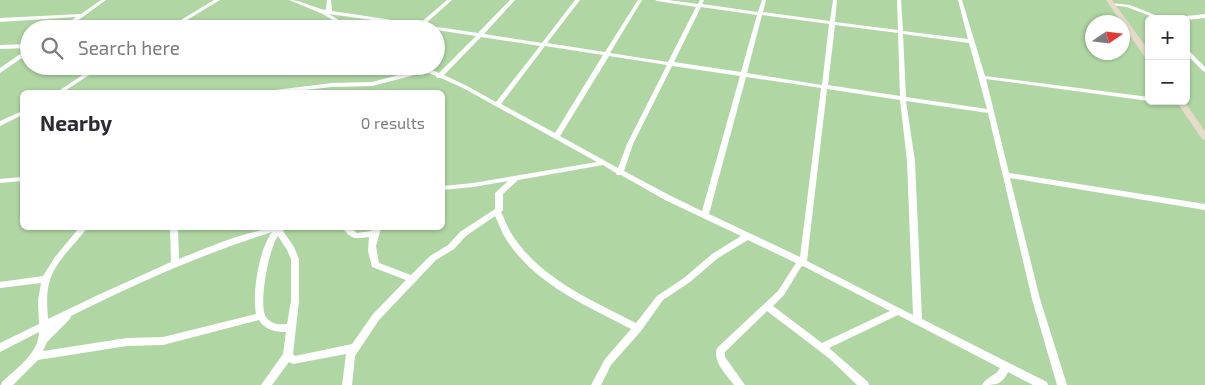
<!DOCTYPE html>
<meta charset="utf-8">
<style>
:root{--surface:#fff;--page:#f2f2f3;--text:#2b2b33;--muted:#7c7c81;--line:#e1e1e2}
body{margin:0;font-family:"Exo 2",sans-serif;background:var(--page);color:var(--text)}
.controls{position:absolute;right:15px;top:15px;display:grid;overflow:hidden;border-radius:8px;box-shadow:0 1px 4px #0004}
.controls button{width:45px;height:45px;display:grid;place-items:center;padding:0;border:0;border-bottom:1px solid var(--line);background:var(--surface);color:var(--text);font:25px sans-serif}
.compass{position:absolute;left:1085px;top:15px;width:45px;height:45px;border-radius:50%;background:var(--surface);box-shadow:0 1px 4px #0004;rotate:77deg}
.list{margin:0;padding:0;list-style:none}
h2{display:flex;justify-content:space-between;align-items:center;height:65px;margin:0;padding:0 20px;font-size:21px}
h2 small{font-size:16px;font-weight:400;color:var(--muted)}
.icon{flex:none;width:28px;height:28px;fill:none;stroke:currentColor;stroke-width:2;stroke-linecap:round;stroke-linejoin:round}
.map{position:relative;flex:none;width:1205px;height:385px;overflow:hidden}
.search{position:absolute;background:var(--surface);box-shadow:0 1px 4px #0004;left:20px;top:20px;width:425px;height:55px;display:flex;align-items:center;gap:12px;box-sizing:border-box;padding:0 18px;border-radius:28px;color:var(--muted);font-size:19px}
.panel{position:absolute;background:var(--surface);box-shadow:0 1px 4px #0004;left:20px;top:90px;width:425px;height:140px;border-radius:8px}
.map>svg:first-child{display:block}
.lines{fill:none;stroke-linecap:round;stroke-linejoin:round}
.street{fill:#fff;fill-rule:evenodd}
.secondary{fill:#e6dbc8;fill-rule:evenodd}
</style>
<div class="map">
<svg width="1205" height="385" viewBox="0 0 1205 385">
<rect width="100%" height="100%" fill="#afd6a3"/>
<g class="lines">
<path class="street" d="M101,0H106L66,29H60L76,17L0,22V18L81,14Z
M214,0H220L172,29H166Z
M289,0C302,0 313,8 326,10L327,0H331L332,11L419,24L447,0H452L424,25L478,33L510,0H515L484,34L542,43L575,0H580L547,43L605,52L638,0H642L610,53L668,62L696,7L657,1L655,0H668L698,4L700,0H704L702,4L758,12L762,0H766L763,12L830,21L833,0H837L835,22L898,30L897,0H901L903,31L968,39L958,0H962L985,76L1149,97V101L986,79L1009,173L1205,204V210L1010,178L1040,299L1067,385H1057L1032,299L988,113L906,101L915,161L922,319L1047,382L1048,385H1033L1008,372C1002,385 995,385 982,385C986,377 996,376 1000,368L898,315L829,348L868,382L869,385H857L830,359L767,311L725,352V357L745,385H734C727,375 712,362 717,348L778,291L796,263L748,240L718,258L690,282L663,300L641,331L611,365L601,385H591L605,359L631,329C585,305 530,282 503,234C500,228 498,222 495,216L466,236L454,249L436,260L379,320L355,356L352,385H342L346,354L293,364L289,362L272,385H261L283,354L286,332C275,332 265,330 259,320L163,345L127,346L38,360L13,385H1L2,382C16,369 39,353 39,332L0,352V343L39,324L38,301L41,283L0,288V282L43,276L55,257L79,228H87C75,245 57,259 50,280C46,292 47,306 48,319L98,295L171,262L170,228H178L179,259C206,248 252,228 281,228L294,247L299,259V301L293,354L295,356L352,344L373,314L406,280L372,267L368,251L369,237C356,239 351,240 343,228H351L357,233L371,231L373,228H381L376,246L379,263L411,275L430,256L448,245L460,232L495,209V193L508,181L473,187L442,190V186L473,183L597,162L463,88L441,78H437L436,76L426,72L372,86L332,87L286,92H272L273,91L275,90L332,83L372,82L421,69L415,66H423L439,73L476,36L436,30V29L329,14L353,29H347L323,14ZM701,7L757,15L741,72L674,62ZM762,15L829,24L822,85L747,73ZM835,25L898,33L900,96L828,85ZM903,34L969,43L987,109L906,97ZM481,37L540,46L496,102L467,86L444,75ZM545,46L603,55L555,133L501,104ZM609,56L667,65L627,144L618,168L560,136ZM672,66L740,76L702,211L671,196L624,171L633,144ZM746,77L821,88L800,257L709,214ZM827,89L900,100L907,161L913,315L807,261ZM603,165L616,173L617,175H621L665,200L741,236L712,254L684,278L657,296L636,323C591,300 539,278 511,233C507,227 505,219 501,212L503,210V194L518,180ZM272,232C259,250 252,292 256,314L163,337L127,338L43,351L47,342L70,319L71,316C137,283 202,254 272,232ZM278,236L287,250L291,259V301L287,324C279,325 271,324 266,317C258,304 269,248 278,236ZM803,266L890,311L822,343L773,306L784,295L801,267Z
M1110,3L1130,5L1165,19H1158L1127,7L1110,5Z
M1205,14V18L1186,20L1175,19L1177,17Z
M29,44V48L0,49V45Z
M29,48V53L0,73V68Z
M1186,48L1205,67V72L1203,71L1186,54Z
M96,66H103L63,92H57Z
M1162,101H1182L1184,103C1179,106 1167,104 1162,101Z
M22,111V115L0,126V121Z
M22,177V181L0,183V179Z"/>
<path class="secondary" d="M1106,0H1112L1149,51V59H1146Z
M1176,101H1184L1205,131V140L1202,139Z"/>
</g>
</svg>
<div class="controls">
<button>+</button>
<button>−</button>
</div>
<svg class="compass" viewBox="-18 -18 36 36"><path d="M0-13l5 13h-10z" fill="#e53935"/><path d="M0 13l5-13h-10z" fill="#7c7c81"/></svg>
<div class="search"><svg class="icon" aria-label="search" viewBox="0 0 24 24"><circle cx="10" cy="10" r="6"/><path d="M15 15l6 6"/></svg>Search here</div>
<section class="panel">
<h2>Nearby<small>0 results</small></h2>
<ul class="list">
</ul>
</section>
</div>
